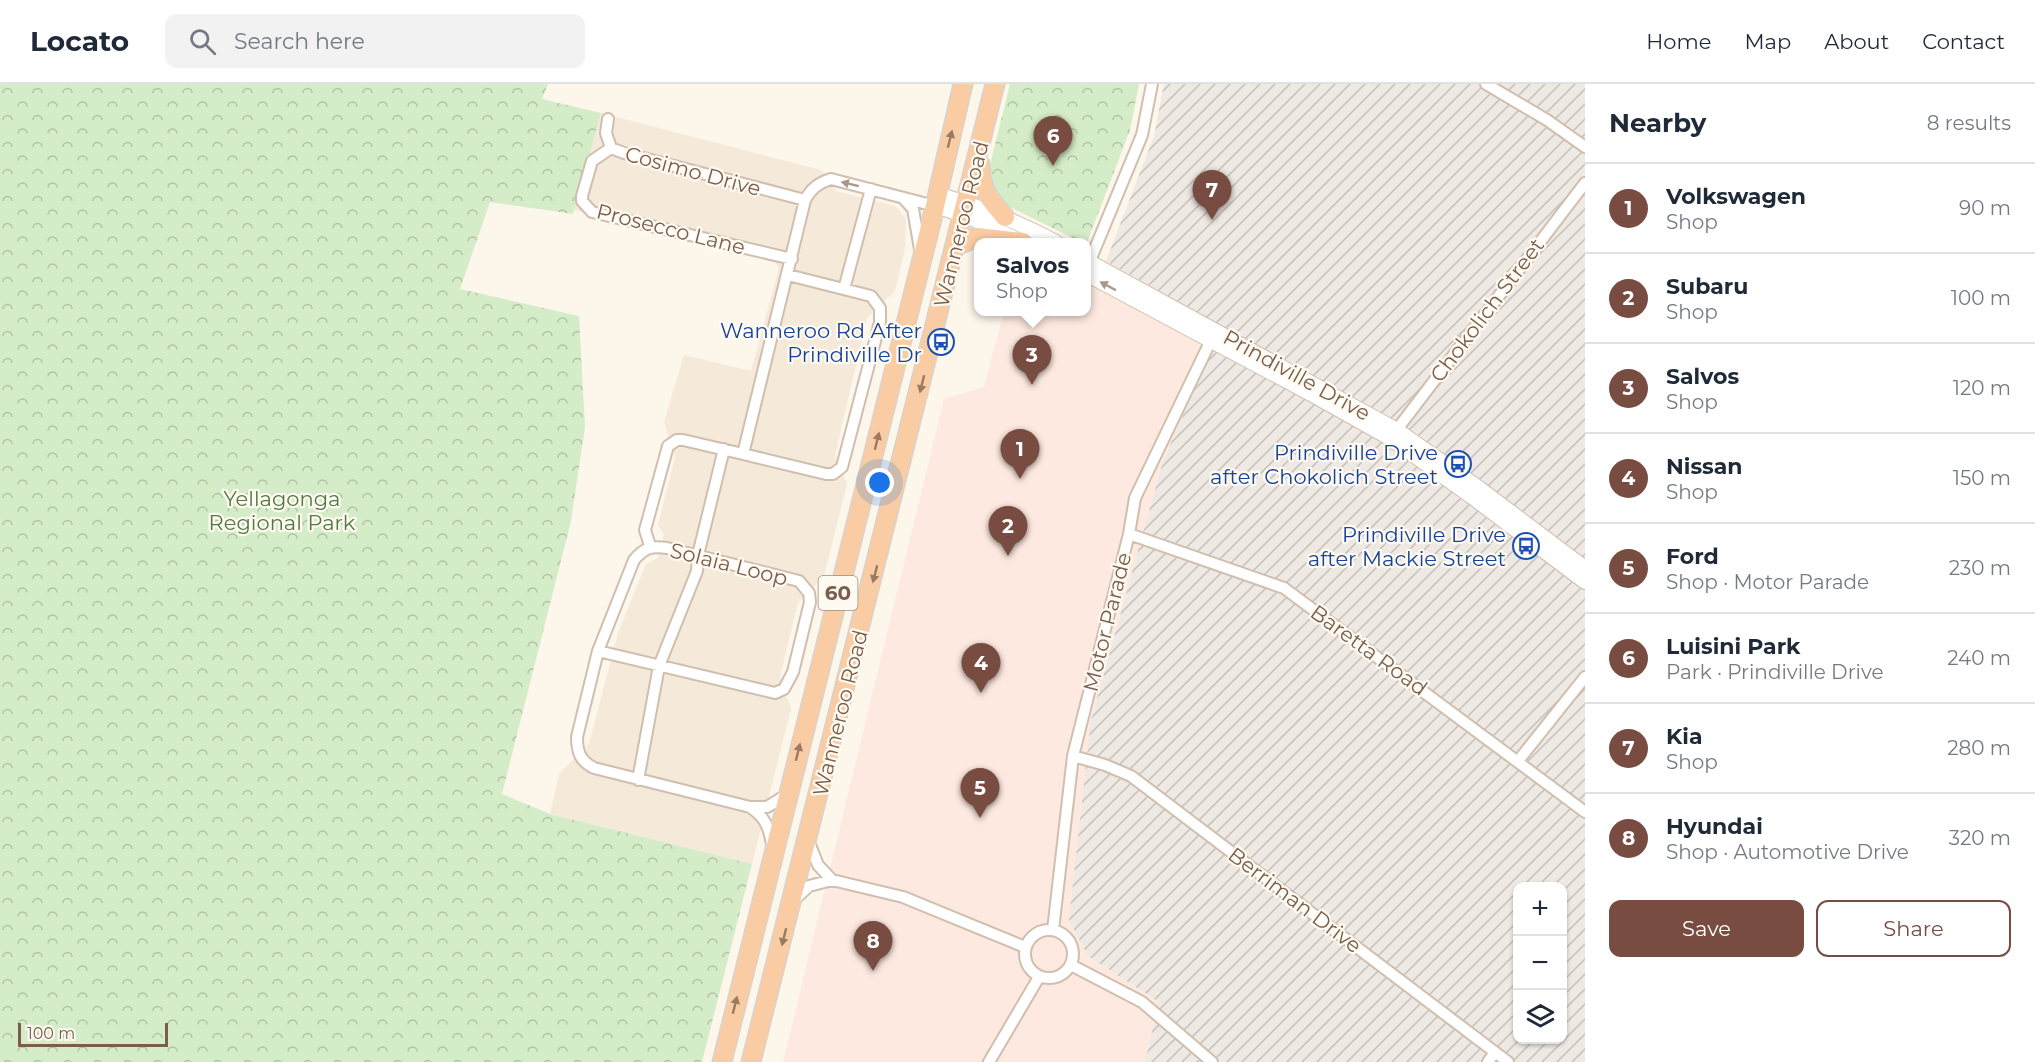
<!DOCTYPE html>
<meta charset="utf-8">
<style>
:root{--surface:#fff;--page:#f2f2f3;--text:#1f2937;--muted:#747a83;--line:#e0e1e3;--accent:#794c42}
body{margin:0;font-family:Montserrat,sans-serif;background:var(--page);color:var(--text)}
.controls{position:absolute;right:18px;bottom:18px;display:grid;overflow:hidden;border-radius:12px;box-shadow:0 2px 4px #0004}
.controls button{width:54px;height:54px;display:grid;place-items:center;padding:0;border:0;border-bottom:2px solid var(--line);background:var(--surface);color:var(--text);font:30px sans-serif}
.scale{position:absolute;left:18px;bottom:15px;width:150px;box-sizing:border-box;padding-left:6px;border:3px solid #795e4c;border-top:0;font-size:16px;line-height:21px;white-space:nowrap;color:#795e4c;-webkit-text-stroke:4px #fffaf2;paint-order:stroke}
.you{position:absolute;left:880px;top:399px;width:21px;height:21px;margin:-15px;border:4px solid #fff;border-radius:50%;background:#1a73e8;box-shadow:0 0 0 9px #1a73e833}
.badge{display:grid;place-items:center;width:39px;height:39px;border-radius:50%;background:var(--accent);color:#fff;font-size:20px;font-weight:700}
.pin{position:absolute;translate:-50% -50px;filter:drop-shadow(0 2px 3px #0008)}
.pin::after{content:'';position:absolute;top:32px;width:21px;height:18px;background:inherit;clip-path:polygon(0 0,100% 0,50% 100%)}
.popup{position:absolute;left:974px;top:154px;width:117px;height:78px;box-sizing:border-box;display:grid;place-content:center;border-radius:12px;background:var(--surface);filter:drop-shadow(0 2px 4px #0005);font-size:20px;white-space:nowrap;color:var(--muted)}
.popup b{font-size:22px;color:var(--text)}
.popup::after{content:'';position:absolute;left:50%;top:100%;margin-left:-12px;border:12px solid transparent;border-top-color:var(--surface)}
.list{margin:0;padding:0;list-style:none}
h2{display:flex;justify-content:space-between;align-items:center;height:78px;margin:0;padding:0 24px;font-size:26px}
h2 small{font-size:20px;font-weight:400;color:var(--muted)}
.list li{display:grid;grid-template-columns:39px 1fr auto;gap:18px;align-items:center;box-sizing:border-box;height:90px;padding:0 24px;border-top:2px solid var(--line)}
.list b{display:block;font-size:22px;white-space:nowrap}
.list p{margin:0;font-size:20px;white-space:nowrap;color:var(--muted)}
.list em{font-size:20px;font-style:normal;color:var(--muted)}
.actions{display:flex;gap:12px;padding:18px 24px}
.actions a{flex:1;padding:14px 0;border:2px solid var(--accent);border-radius:12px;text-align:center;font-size:21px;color:var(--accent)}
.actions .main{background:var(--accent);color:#fff}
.icon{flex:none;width:33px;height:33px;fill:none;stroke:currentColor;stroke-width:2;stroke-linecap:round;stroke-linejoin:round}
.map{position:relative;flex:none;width:1585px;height:978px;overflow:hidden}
header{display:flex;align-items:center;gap:36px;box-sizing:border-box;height:84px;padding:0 30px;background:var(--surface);border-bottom:2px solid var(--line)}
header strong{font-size:28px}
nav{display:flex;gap:33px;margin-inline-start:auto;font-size:21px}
.search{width:420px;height:54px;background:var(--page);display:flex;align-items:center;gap:15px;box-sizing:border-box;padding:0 21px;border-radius:12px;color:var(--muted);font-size:22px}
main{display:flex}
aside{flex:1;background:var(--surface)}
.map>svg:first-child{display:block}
.residential{fill:#f5e9d9}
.commercial{fill:#fde9df}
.industrial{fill:url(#industrial-furrows);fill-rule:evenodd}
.forest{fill:url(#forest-crowns)}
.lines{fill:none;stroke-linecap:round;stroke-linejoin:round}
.minor-casing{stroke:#d0bfaf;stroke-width:14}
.tertiary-casing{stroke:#d0bfaf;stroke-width:16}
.trunk-casing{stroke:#d9d2cd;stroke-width:21}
.minor{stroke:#fff;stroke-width:10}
.tertiary{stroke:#fff;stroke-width:14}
.trunk{stroke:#f9cca3;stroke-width:18}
.oneway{fill:#997a62}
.oneway2{fill:#a8968b}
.labels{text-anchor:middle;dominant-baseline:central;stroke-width:4.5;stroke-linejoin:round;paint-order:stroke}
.shield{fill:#fffaf2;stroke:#a18d7e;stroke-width:1.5}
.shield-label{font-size:20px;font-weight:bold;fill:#795e4c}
.street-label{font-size:21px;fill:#795e4c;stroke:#fffaf2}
.transit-label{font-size:21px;fill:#164399;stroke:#fffaf2;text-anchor:end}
.park-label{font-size:21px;fill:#507941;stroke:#fffaf2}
</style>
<header>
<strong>Locato</strong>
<div class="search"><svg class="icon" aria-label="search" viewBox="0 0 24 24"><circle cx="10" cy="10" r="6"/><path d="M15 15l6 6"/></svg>Search here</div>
<nav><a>Home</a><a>Map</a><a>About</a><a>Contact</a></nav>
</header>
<main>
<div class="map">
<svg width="1585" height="978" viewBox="0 0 1585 978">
<defs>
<pattern id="industrial-furrows" width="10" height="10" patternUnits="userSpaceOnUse" patternTransform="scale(1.5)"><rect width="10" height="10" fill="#efe9e3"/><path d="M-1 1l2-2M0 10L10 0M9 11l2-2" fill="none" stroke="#c6c0ba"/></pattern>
<pattern id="forest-crowns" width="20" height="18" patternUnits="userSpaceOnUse" patternTransform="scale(1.5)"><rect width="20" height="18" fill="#d5ecc8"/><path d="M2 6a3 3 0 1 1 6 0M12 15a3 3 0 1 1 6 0" fill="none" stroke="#b2c2a5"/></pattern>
</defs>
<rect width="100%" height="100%" fill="#fdf6eb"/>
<path class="residential" d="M601,29L821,86L836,107L895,122L906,135L905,164L895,207L867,234L835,371L847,400L824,492L798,519L780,592L791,625L752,780L550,730L559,690L589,660L618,549L646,480L658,474L664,451L658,441L675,374L664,338L684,271L751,287L779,184L774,176L574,126Z"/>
<path class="commercial" d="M1086,171L1106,177L1222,242L1163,377L1091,636L1088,872L1159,918L1145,978H783L944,315L984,303L1004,228H1086Z"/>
<path class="industrial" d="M1164,0H1585V978H1145L1159,918L1088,872L1069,836L1091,636L1163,377L1222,242L1106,177L1154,52ZM1518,802H1562V956H1518Z"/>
<path class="forest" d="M0,0H548L542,15L601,29L573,130L490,118L460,205L579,232L585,343L571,437L502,710L550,730L752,780L702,978H0Z
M1010,0H1139L1130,46L1086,161V158H1081L1008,122L981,117Z"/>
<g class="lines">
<defs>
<path id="minor" d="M1486,0L1547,36L1585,63
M608,35L606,49L611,64L624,69L805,116
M611,64L592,77L582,112V117L592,128L792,175
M903,114L913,125L920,165
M1087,184L1142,51L1152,0
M844,205L871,105
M1392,352L1585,99
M743,370L826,390H833L842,383L880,238V224L871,212L788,191
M1129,450L1284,504L1585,728
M650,462L645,446L668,362L677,356H683L743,370L805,116C811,105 818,99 831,95L935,122
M598,567L775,609L784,605L793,588L810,518L809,509L799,497L667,464C652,462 645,463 634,476L598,567L577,653C577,668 580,677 594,684L750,723H767L788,710
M1073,672L1105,681L1131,692L1508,978
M1518,677L1585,593
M638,696L659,582L697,487L698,471L724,365
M750,723C765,733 769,743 772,760
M808,756L818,781L832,796
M793,817L809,802L832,796L903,813L1025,863
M1025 870a24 24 0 1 1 48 0a24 24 0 1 1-48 0Z
M1053,846L1073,672L1129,450L1135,414L1213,252
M1071,881L1142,918L1212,978
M989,978L1039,893
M1488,978L1495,968"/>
<path id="tertiary" d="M937,110C978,122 1018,138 1056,158
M935,122L964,131L1014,154
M1086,176L1397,346L1479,404L1585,484
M1086,190L1311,310L1391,355L1472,413L1585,498"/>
<path id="trunk" d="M980,80C981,106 988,114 1005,133
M956,162L977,153L1023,158
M722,978L932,135L963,0
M751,978L995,0"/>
</defs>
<use href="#minor" class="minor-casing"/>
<use href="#tertiary" class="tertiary-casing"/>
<use href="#trunk" class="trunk-casing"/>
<use href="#minor" class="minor"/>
<use href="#tertiary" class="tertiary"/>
<use href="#trunk" class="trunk"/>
</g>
<defs><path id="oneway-solid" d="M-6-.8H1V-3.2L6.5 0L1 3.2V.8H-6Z" transform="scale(1.5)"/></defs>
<g class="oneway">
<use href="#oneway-solid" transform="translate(950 55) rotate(-76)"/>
<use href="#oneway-solid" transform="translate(922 300) rotate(104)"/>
<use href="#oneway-solid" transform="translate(877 357) rotate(-76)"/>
<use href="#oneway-solid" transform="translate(875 490) rotate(104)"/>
<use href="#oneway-solid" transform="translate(798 668) rotate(-76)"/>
<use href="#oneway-solid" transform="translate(784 853) rotate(104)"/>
<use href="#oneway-solid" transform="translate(735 921) rotate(-76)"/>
</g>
<g class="oneway2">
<use href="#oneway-solid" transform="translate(850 100) rotate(-166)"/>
<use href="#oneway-solid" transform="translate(1108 202) rotate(-152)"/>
</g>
<defs>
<symbol id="bus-ring" viewBox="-11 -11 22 22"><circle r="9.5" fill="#fffaf2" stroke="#1a4fb4" stroke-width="1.5"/><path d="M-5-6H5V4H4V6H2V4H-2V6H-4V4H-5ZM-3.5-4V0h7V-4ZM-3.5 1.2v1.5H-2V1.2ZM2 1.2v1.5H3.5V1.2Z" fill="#1a4fb4"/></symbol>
</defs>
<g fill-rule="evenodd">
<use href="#bus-ring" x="926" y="243" width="30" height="30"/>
<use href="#bus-ring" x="1443" y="365" width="30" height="30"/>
<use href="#bus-ring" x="1511" y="447" width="30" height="30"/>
</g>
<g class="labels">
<rect class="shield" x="818.5" y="492" width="39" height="34" rx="4.5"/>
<g class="shield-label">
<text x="838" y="509">60</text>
</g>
<g class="street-label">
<text transform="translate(693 87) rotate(15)">Cosimo Drive</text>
<text transform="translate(961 140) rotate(-76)">Wanneroo Road</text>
<text transform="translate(671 145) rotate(14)">Prosecco Lane</text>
<text transform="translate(1487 226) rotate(-53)">Chokolich Street</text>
<text transform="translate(1297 291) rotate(29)">Prindiville Drive</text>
<text transform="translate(729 480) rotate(14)">Solaia Loop</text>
<text transform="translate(1107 538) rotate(-76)">Motor Parade</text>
<text transform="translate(1369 566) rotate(36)">Baretta Road</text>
<text transform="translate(840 629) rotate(-76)">Wanneroo Road</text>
<text transform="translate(1295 816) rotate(37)">Berriman Drive</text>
</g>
<g class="transit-label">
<text x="922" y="246">Wanneroo Rd After<tspan x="922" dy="24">Prindiville Dr</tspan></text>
<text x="1438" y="368">Prindiville Drive<tspan x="1438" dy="24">after Chokolich Street</tspan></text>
<text x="1506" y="450">Prindiville Drive<tspan x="1506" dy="24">after Mackie Street</tspan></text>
</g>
<g class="park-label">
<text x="282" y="414">Yellagonga<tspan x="282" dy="24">Regional Park</tspan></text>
</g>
</g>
</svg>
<div class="controls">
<button>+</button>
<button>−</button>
<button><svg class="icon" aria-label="layers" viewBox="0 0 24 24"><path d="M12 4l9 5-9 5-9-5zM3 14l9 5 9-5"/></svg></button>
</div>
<div class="scale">100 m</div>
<div class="you"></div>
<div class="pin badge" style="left:1020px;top:395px">1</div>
<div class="pin badge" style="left:1008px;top:472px">2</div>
<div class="pin badge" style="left:1032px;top:301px">3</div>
<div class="popup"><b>Salvos</b>Shop</div>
<div class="pin badge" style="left:981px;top:609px">4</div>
<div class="pin badge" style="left:980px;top:734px">5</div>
<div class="pin badge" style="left:1053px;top:82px">6</div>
<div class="pin badge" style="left:1212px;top:136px">7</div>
<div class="pin badge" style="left:873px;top:887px">8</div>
</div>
<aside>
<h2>Nearby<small>8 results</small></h2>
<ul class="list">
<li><span class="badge">1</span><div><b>Volkswagen</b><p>Shop</p></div><em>90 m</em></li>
<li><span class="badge">2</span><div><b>Subaru</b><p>Shop</p></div><em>100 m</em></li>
<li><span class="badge">3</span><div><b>Salvos</b><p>Shop</p></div><em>120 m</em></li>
<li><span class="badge">4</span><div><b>Nissan</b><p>Shop</p></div><em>150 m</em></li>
<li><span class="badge">5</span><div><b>Ford</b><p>Shop · Motor Parade</p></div><em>230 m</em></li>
<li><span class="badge">6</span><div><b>Luisini Park</b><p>Park · Prindiville Drive</p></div><em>240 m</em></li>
<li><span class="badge">7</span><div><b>Kia</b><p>Shop</p></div><em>280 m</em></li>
<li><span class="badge">8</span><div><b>Hyundai</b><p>Shop · Automotive Drive</p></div><em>320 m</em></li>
</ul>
<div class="actions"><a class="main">Save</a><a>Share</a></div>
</aside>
</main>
